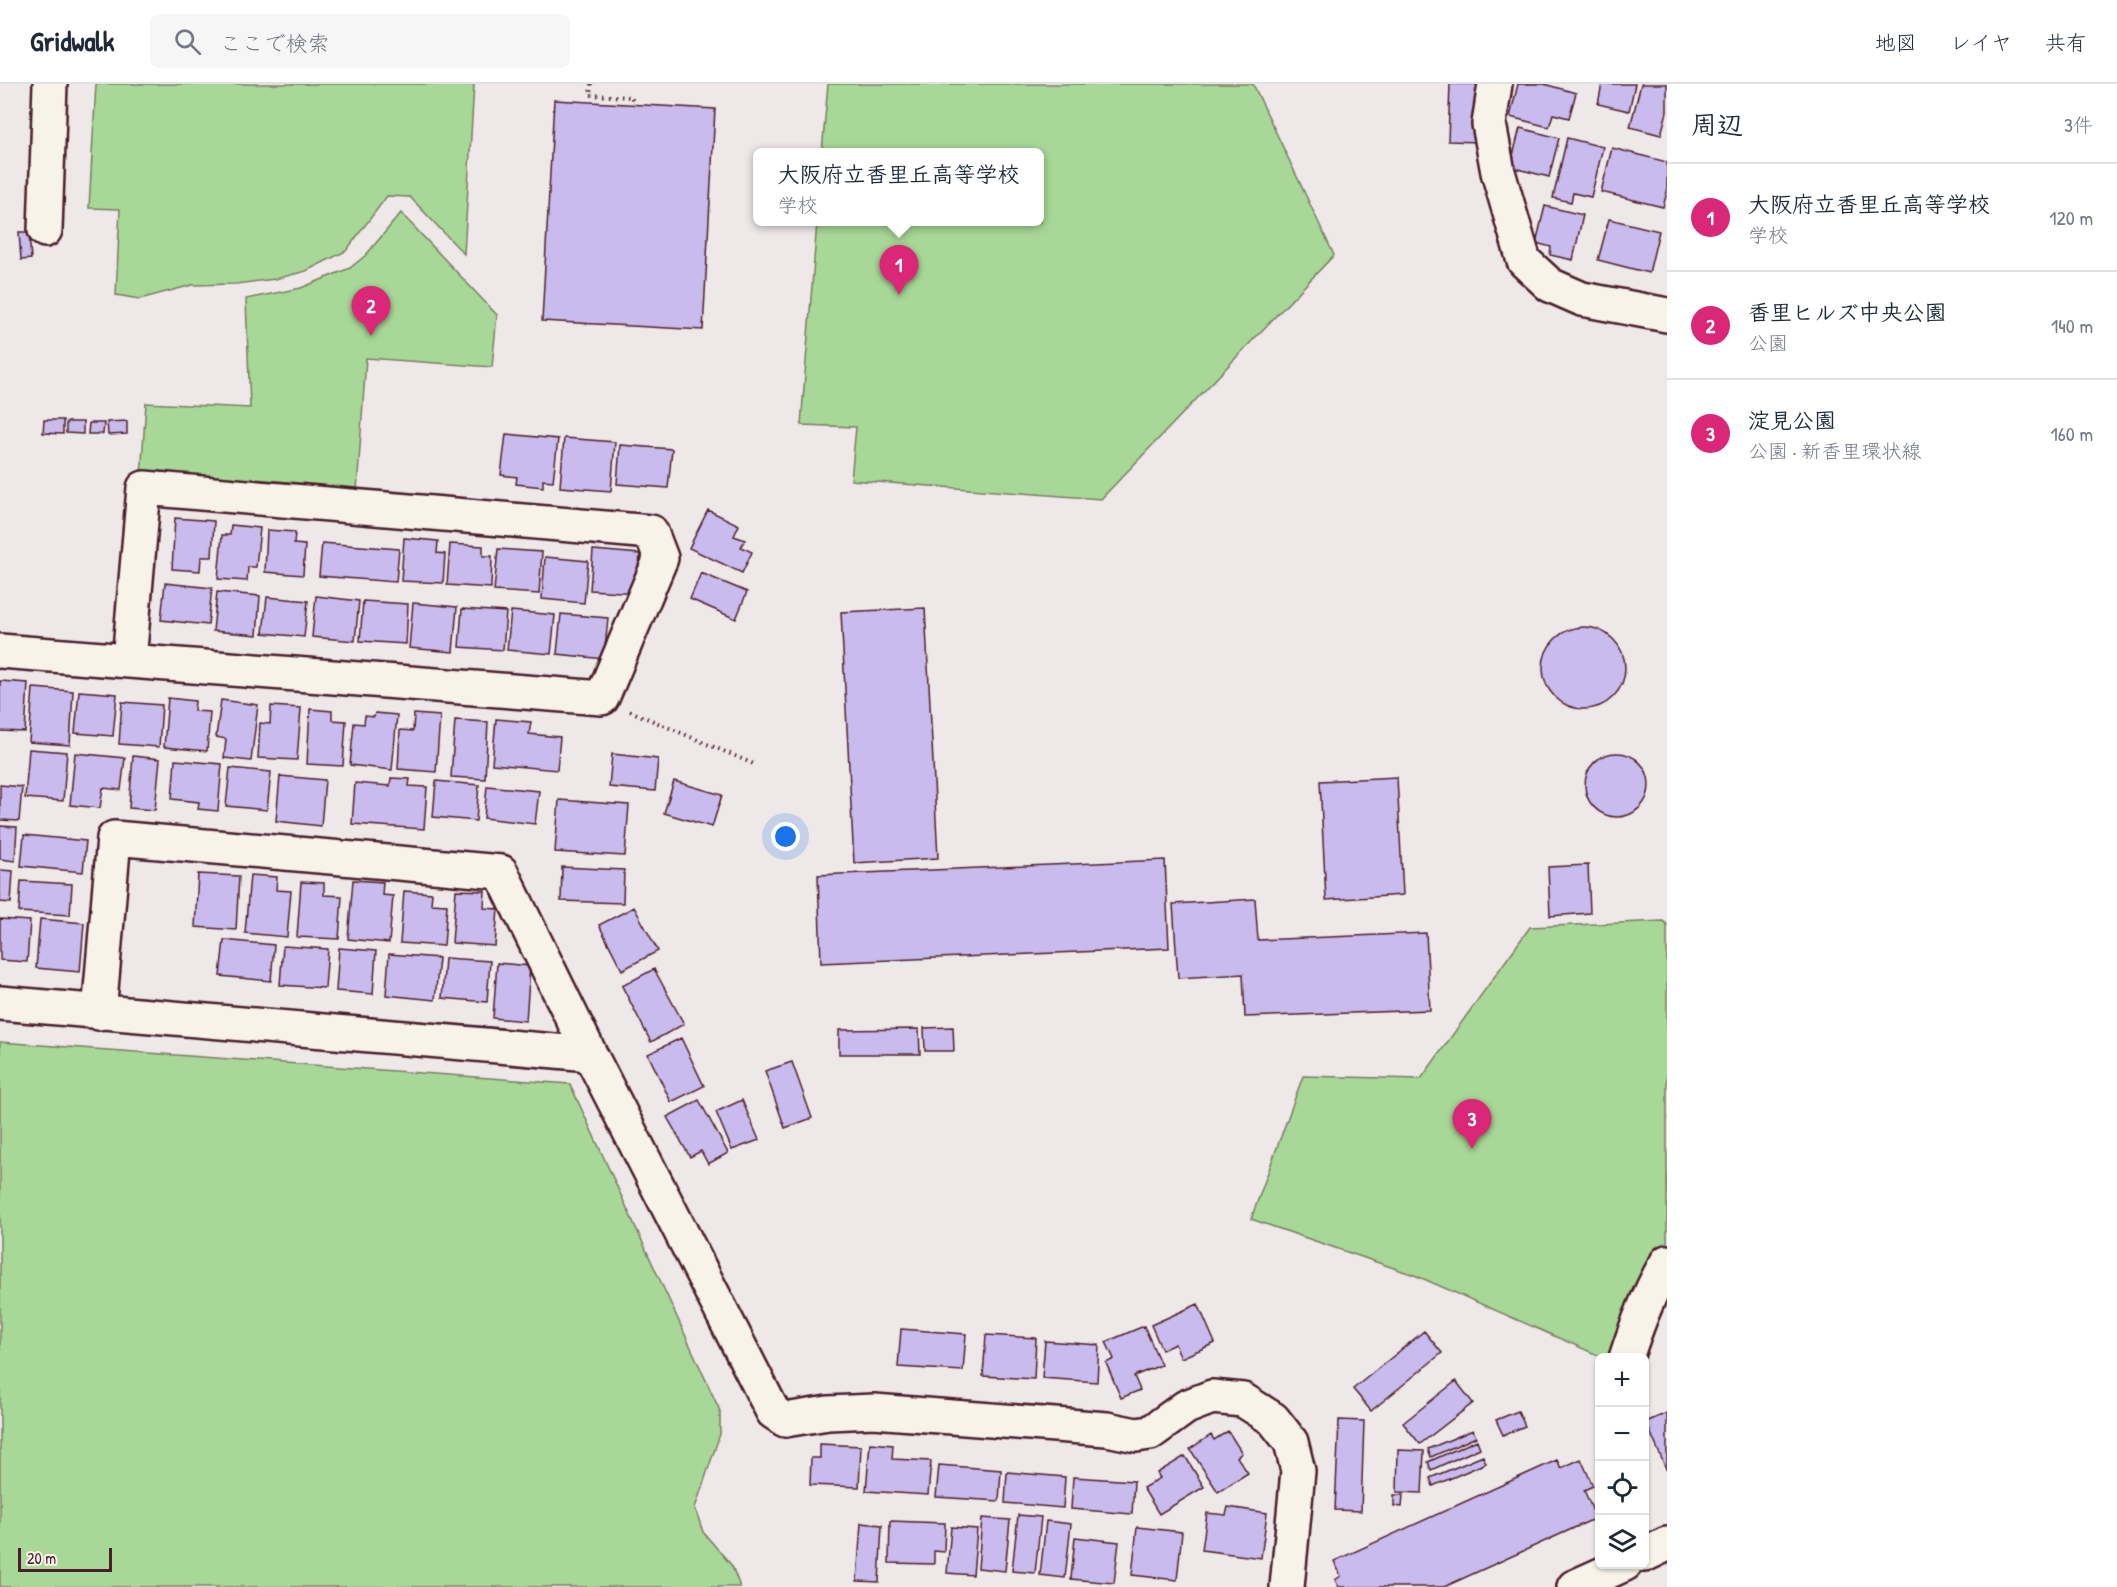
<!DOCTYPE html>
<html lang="ja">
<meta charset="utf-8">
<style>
:root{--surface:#fff;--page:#f6f6f7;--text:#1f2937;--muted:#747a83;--line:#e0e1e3;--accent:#db2777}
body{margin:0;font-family:"Patrick Hand","Klee One",sans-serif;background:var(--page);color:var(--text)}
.controls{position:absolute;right:18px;bottom:18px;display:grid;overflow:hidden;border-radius:9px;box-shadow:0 2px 4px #0004}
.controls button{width:54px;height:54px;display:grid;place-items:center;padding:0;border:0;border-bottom:2px solid var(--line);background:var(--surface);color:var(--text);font:30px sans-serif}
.scale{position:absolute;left:18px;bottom:15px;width:94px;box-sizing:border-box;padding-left:6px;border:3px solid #4a1f2b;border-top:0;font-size:16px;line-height:21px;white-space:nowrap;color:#4a1f2b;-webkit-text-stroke:4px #f7f3e8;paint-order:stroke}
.you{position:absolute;left:786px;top:753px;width:21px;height:21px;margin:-15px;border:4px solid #fff;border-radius:50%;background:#1a73e8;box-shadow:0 0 0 9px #1a73e833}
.badge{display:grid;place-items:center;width:39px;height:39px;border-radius:50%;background:var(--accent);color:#fff;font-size:20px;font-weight:700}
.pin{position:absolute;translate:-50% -50px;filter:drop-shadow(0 2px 3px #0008)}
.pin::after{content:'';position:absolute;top:32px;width:21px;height:18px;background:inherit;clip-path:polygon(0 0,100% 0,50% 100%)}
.popup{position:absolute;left:753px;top:64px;width:291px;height:78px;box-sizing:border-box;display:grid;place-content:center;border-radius:9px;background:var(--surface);filter:drop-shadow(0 2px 4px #0005);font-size:20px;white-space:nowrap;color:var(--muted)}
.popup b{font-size:22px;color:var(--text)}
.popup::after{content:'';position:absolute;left:50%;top:100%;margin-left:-12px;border:12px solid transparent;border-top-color:var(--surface)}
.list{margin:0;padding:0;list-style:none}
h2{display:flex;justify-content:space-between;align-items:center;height:78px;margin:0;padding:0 24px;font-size:26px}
h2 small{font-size:20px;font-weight:400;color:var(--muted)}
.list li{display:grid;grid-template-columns:39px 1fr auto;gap:18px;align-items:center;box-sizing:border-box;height:108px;padding:0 24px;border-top:2px solid var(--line)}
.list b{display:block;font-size:22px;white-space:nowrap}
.list p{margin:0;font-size:20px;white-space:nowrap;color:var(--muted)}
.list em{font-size:20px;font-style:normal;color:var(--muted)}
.icon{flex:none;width:33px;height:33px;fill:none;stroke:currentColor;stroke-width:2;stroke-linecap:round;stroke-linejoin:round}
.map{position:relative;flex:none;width:1667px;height:1503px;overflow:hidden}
header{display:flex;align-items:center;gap:36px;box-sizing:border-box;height:84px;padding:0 30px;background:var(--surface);border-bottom:2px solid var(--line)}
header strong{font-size:28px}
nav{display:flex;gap:33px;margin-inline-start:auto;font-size:21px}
.search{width:420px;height:54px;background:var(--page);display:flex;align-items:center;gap:15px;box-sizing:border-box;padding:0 21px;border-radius:9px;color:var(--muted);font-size:22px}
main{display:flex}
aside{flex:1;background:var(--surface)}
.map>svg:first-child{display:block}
.green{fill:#a8d897;stroke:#797c61;stroke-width:1.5}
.building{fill:#c9bbed;stroke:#4a1f2b;stroke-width:1.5}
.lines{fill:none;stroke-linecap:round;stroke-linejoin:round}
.street-casing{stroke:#4a1f2b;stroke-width:38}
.secondary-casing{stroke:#4a1f2b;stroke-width:38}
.path{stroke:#4a1f2b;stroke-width:4;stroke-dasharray:1.5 4.5;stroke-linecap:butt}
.street{stroke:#f7f3e8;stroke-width:33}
.secondary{stroke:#f7f3e8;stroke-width:33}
</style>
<header>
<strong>Gridwalk</strong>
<div class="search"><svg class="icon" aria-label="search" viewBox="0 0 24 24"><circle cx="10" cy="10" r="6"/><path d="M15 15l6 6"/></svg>ここで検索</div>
<nav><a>地図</a><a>レイヤ</a><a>共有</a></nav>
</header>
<main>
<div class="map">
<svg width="1667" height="1503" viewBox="0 0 1667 1503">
<rect width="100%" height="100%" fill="#eee8e9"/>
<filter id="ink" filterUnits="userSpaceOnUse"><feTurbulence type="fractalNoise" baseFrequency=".0167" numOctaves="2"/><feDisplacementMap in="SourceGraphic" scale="12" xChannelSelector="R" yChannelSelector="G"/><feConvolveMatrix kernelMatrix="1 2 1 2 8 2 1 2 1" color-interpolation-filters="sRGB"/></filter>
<g filter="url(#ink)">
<path class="green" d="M96,0H474L464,170L410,113L387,112L346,167L306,187L275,195L236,200L192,201L140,215L116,211L120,125L89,124Z
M828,0H1253L1334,171L1101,415L851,396L856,343L801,341L817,138H1040V68H822Z
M401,129L497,231L492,283L366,274L357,407L141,392L146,319L250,324L246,215L301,204L350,184L366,171Z
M1663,837L1667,840V1158L1648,1190L1612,1273H1602L1417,1192L1251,1135L1303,992L1421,995L1530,843Z
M0,958L570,1000L720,1327V1350L695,1424L703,1448L732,1482L740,1503H0Z"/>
<path class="building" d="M1450,0H1481L1478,58L1448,57Z
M1518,0H1544L1576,9L1569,34L1553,30L1549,43L1510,33Z
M1602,0H1635L1629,27L1598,20Z
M1641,0H1667V28L1661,51L1630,43Z
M554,16L715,25L703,246L542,237Z
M1520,44L1559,54L1549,93L1510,83Z
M1567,54L1603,63L1591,113L1573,109L1571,118L1553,114Z
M1612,64L1667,78V108L1663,123L1601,108Z
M1545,122L1583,131L1573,176L1550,171L1551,163L1536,159Z
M1609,135L1659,147L1649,189L1598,176Z
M19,148H29L31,175L21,176Z
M44,336H63V350L43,349Z
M127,337V350L108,351L107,338Z
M66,338H83V350L66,349Z
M89,339H104L103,350H88Z
M506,350L558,355L553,397L543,396V403L516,400L517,393L501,391Z
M564,354L615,358L611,407L560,403Z
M620,361L672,365L668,404L617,400Z
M708,426L739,441L734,452L745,456L741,463L752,468L742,489L689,464Z
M175,434L214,437L212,473H201L200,487L172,485Z
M231,441L260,444L256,483H248L247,497L218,495L222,451H230Z
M267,446L295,448L294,460L305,461L303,491L265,488Z
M404,454L438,457L437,469L445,470L443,499L401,497Z
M322,459L399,465L396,498L319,492Z
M450,460L483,462V472H492L491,504L447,501Z
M498,465L542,468L539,510L494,507Z
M593,466L640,470L637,509L590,506Z
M545,473L588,477L584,519L542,515Z
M701,489L747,508L736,535L690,515Z
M165,499L212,504L208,541L161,536Z
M217,508L260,512L257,551L213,547Z
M316,512L359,517L355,557L312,553Z
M267,513L308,517L304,553L263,549Z
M363,517L408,520L406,560L360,557Z
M413,519L457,523L453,568L409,564Z
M925,524L938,774L854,779L841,528Z
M462,525L506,528L503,566L459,563Z
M511,527L555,531L551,570L507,566Z
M561,530L608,534L604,575L557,570Z
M1543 584a41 41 0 1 1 82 0a41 41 0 1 1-82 0Z
M0,597L28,599L25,648L0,647Z
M33,604L73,607L70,661L29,658Z
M79,607L117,610L113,652L75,649Z
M168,614L195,617L194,627L210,628L207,667L164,663Z
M221,616L258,621L251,677L224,674L226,655L216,653Z
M122,618L162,621L159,663L119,660Z
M271,622L301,624L297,676L258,674L260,639L270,640Z
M310,625L332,627V636L346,637L343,682L307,680Z
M375,629L397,631L392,686L350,681L354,639L364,640L365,632L374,633Z
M414,630L440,632L436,688L398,685L400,646L413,647Z
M496,635L531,638L529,650L560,653L557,686L492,680Z
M455,636L488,638L485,695L451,693Z
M29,665L67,668L63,717L25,714Z
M1585 701a32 32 0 1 1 64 0a32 32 0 1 1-64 0Z
M75,669L125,674L121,706L103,704L100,724L70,721Z
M612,670L658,675L655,707L609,703Z
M133,672L160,675L155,726L129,724Z
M175,676L222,680L218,727L198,725L199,718L172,715Z
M230,684L271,688L267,726L226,722Z
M280,692L325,696L321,742L276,737Z
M1397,693L1403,811L1326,816L1320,697Z
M391,694L410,695L409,702L427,703L424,745L352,740L355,699L390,702Z
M436,697L479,701L476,737L433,733Z
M674,697L722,711L712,743L664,729Z
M0,701L22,703L19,737L0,736Z
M487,702L539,707L535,740L484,734Z
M559,716L629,721L625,772L555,768Z
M0,742L17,743L15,777L0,775Z
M24,751L86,757L83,788L21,782Z
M1165,776L1169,864L821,879L818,791Z
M1588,781L1590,829L1550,832L1548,783Z
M562,783L624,786L623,819L561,817Z
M0,786L13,787L11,819L0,818Z
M198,790L239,792L236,846L195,843Z
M250,791L277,793L276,806L291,807L287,853L245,849Z
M353,796L383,798L382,811L393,812L389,859L348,855Z
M21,797L72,800L70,831L19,828Z
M301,798L324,799V811L342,812L339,855L297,853Z
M456,806L485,807L484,824L498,825L495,862L452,859Z
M404,807L432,809L431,820L447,821L444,862L400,859Z
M1255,815L1258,856L1426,849L1430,926L1245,933L1243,890L1178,894L1173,820Z
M634,823L658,867L622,886L599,841Z
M0,835L30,837L27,878L0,876Z
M40,835L84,839L80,888L36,884Z
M224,856L274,861L271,897L220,892Z
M283,862L328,865L325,904L280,901Z
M339,864L376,867L373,910L336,907Z
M389,870L439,874L435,916L386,911Z
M445,874L490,877L487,918L442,914Z
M497,879L530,882L526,937L493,934Z
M654,885L684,940L651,958L622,902Z
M953,943L954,967H925L924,944Z
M919,945L920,970H839V946Z
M681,954L704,1002L671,1018L648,970Z
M792,978L812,1034L785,1044L765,987Z
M699,1016L728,1069L708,1080L701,1067L690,1073L667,1033Z
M742,1016L759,1056L732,1066L716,1028Z
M1198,1220L1215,1259L1181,1274L1175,1260L1162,1266L1151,1241Z
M1144,1242L1161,1281L1134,1292L1140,1306L1121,1314L1106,1279L1114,1275L1106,1258Z
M901,1245L966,1250L963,1287L898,1283Z
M1424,1247L1442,1269L1371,1327L1353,1305Z
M986,1251L1036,1254L1034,1295L983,1292Z
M1045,1257L1099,1261L1097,1298L1042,1294Z
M1456,1297L1473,1319L1420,1360L1403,1339Z
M1518,1327L1525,1342L1503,1351L1496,1336Z
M1667,1329V1387L1646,1338Z
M1339,1336L1364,1337L1361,1427L1335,1426Z
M1473,1346L1476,1353L1431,1373L1428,1365Z
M1228,1347L1242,1369L1237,1373L1248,1389L1218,1408L1190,1365L1211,1351L1214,1356Z
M1477,1356L1480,1364L1431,1386L1428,1378Z
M870,1359L893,1361L892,1375L931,1377L928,1411L866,1407Z
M820,1360L861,1362L859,1403L810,1401L811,1374H820Z
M1398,1366L1424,1367L1422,1409L1397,1408Z
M1185,1372L1204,1403L1159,1430L1143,1404L1160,1394L1157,1389Z
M1483,1372L1486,1379L1433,1402L1430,1394Z
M1581,1375L1593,1402L1584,1406L1596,1434L1444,1503H1339L1335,1496L1341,1492L1334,1477L1557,1376L1561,1384Z
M939,1381L1001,1386L999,1417L936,1413Z
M1007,1388L1065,1393L1063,1424L1005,1419Z
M1073,1393L1134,1397L1132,1430L1071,1425Z
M1394,1411H1403L1402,1423L1394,1422Z
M1228,1423L1267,1429L1261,1474L1202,1466L1207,1429L1226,1431Z
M1018,1431L1041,1433L1035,1489L1012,1487Z
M982,1434L1010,1436L1005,1487L978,1484Z
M890,1437L945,1439L944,1468L934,1467V1480L889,1479Z
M1046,1437L1071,1440L1065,1494L1040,1491Z
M861,1439L882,1441L879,1498L857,1497Z
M951,1443L977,1445L973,1491L947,1489Z
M1137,1443L1182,1448L1177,1496L1132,1491Z
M1075,1453L1119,1458L1114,1499L1071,1495Z"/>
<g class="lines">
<defs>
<path id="street" d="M1495,0L1489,40L1498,88L1524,177L1550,201L1582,215L1667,231
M45,146L50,0
M0,567L602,614L661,474L651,448L144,404L129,577
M0,919L590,970
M99,929L114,754L501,788L590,970L773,1328L785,1336L828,1329L874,1327L1107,1345L1136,1351L1150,1349L1186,1323L1212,1313L1243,1316L1273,1335L1291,1358L1298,1387L1287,1503"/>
<path id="secondary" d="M1626,1274C1637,1240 1649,1208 1667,1178
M1644,1471L1667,1460
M1574,1503L1625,1480"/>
</defs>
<use href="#street" class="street-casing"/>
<use href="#secondary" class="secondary-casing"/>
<path class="path" d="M591,0L590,11L632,13V19
M630,627L756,681"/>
<use href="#street" class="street"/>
<use href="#secondary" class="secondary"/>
</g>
</g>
</svg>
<div class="controls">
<button>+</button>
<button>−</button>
<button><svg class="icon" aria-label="locate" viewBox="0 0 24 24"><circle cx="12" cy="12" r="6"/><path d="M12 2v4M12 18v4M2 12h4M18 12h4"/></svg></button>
<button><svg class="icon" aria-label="layers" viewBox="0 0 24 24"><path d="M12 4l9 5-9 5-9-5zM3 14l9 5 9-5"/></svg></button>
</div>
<div class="scale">20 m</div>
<div class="you"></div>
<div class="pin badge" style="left:899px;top:211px">1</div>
<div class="popup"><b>大阪府立香里丘高等学校</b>学校</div>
<div class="pin badge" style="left:371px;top:252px">2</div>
<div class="pin badge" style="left:1472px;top:1065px">3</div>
</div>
<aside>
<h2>周辺<small>3件</small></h2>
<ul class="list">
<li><span class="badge">1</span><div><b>大阪府立香里丘高等学校</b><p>学校</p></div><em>120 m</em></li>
<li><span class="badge">2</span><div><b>香里ヒルズ中央公園</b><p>公園</p></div><em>140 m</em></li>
<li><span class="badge">3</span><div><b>淀見公園</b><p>公園 · 新香里環状線</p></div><em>160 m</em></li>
</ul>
</aside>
</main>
